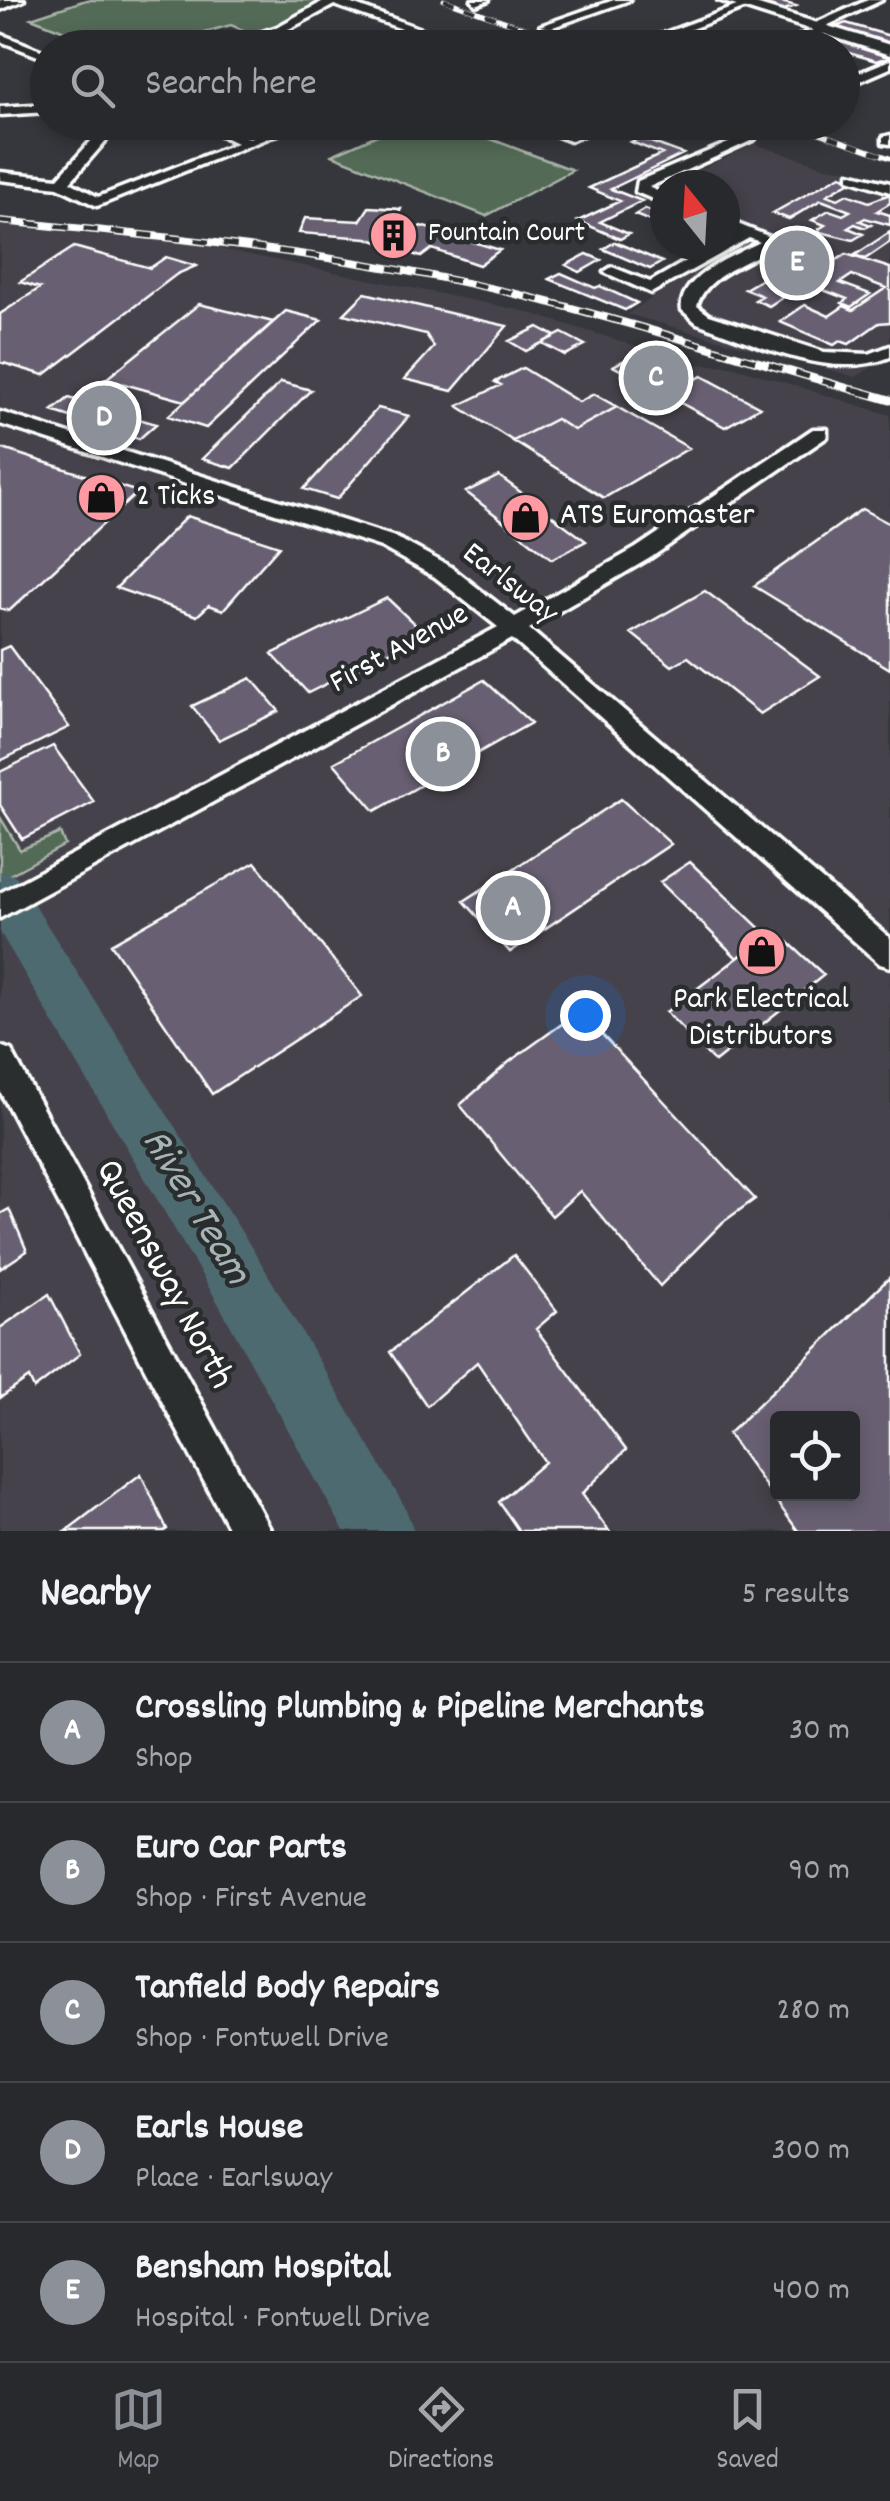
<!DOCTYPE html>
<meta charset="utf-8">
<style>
:root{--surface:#28292d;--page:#303135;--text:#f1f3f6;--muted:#a5a6aa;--line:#444549;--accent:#8c9099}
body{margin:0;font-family:Dekko,sans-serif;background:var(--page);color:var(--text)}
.controls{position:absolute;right:30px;bottom:30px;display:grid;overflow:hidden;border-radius:10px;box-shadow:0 5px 15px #0003}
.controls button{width:90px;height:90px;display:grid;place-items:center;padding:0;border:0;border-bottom:2px solid var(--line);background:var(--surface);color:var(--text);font:50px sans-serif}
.compass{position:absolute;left:650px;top:170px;width:90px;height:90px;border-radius:50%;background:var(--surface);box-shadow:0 5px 15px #0003;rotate:342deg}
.you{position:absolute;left:585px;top:1015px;width:35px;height:35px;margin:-25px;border:8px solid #fff;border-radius:50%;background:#1a73e8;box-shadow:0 0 0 15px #1a73e833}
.badge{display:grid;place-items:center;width:65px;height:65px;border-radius:50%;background:var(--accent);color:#fff;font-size:32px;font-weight:700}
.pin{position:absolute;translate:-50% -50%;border:5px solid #fff;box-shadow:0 2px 10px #0006}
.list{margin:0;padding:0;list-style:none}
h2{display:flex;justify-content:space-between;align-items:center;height:130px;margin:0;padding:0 40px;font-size:42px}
h2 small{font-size:32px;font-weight:400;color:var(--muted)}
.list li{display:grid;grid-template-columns:65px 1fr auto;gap:30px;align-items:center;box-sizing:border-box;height:140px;padding:0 40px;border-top:2px solid var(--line)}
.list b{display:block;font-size:38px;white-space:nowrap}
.list p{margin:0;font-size:32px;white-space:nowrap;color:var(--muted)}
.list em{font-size:32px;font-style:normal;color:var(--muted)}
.icon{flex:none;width:55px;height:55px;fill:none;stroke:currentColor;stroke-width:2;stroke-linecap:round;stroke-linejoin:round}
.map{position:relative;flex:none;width:890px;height:1531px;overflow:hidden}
.search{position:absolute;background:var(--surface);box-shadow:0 5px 15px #0003;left:30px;right:30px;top:30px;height:110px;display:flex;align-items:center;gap:25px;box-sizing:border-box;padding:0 35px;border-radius:55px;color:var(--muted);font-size:38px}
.sheet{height:830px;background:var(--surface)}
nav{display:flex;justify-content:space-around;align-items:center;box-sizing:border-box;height:140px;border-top:2px solid var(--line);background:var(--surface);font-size:28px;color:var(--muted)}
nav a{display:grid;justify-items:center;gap:5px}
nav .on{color:var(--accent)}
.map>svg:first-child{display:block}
.built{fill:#45434c;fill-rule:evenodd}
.green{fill:#536a56;stroke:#a9b4aa;stroke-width:2.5}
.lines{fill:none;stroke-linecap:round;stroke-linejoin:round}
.river{fill:#4d6a70;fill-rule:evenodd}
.building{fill:#676072;stroke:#fff;stroke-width:2.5;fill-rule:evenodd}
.street-casing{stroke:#fff;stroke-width:7}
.secondary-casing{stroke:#fff;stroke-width:7}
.street{fill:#2a2d2e;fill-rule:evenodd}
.secondary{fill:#2a2d2e;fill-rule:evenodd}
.rail-far2-casing{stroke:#fff;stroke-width:5}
.rail-far1-casing{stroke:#fff;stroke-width:8}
.rail-casing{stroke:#fff;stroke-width:9}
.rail-far2{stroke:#2a2d2e;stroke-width:4;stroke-dasharray:11;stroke-linecap:butt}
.rail-far1{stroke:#2a2d2e;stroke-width:5;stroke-dasharray:14;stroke-linecap:butt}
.rail{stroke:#2a2d2e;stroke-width:6;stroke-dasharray:19;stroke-linecap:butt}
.labels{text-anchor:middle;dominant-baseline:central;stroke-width:9;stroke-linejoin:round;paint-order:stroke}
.far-poi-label{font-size:28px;fill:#fff;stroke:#2a2d2e;text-anchor:start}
.poi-label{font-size:32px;fill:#fff;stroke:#2a2d2e;text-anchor:start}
.street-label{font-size:32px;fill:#fff;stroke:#2a2d2e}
.near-street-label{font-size:38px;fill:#fff;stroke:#2a2d2e}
.near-water-label{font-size:42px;font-style:italic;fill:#a6b4b8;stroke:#2a2d2e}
</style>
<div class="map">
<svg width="890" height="1531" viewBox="0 0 890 1531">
<rect width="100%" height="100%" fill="#36373c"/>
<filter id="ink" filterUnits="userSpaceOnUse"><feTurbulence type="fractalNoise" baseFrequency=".01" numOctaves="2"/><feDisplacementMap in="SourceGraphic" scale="20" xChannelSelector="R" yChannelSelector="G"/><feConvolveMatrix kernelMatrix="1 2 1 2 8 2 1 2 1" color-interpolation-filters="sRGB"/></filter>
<g filter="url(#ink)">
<path class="built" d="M755,144L826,167L864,172L890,181V356L856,377L627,314L758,230L725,215V185H668Z
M0,226L201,245L523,311L694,364L731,366L890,415V1531H0ZM778,1418H852V1494H778Z"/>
<path class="green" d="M86,0H320L305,13L254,35L231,25L149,47H106L31,18Z
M404,123H448L573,170L486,216L332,155Z
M0,817L20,850L60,833L65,845L0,880Z"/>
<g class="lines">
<path class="river" d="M0,871L16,876L260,1261L405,1507L414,1531H344L218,1303L0,932Z"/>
</g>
<path class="building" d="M766,0H775L796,6L781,11L756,4Z
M846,23L890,36V44L835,27Z
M823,36L888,57L876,61L842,51V48L811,41Z
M640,138L683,154L611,189L642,201L600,222L629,234L620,239L578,221L620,201L589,188L662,154L631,142Z
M841,175L861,182H849L827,195L838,199L847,194L869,202L890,194V203L877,211L890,215V225L865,218L860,221L871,225L865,228L855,224L848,228L863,234L853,240L820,232L819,229L825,225L812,220L829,210L843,215L850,211L821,200L789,219L773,213Z
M369,207L401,209L393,226L412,232L421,226L500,250L479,265L432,249L421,257L367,238L299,233L305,218L360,221Z
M645,209L665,217V227L635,215Z
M890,232V242L865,259L855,255Z
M615,242L662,262L650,269L603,249Z
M74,247L150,268L166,257L196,266L177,274L44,375L0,362V314L40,288L20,282Z
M587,254L601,260L580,272L566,265Z
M846,254L890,268V322L879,323L849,344L840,341L834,345L780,322L805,305L829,316L844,306L853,310L886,288L852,275L840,283L870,294L851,307L842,303L847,299L805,283L769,306L755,300L762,296L745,289L769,275L780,279L788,275L769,267L782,259L817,273Z
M561,273L595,288L600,286L637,303L625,310L549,279Z
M365,293L462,316L507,326L452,391L405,379L434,347L426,334L344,314Z
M199,304L273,322L185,401L106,379Z
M286,311L321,320L206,428L168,416Z
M538,327L555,336L526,351L509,341Z
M562,333L585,345L565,355L542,343Z
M639,353L692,381L702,376L760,407L725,427L613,366Z
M523,368L579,402L594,394L617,407L574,430L556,419L513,441L458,406L501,385L495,382Z
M281,382L311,390L233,468L202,459Z
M69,398L156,424L139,439L52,411Z
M617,407L689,448L604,498L513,441L556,419L574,430Z
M378,408L409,416L337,499L304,489Z
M0,448L138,492L9,611L0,608Z
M499,476L586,541L552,559L466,492Z
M862,509L890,524V669L754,586Z
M187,516L279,546L223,610L209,605L197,616L116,588Z
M705,591L820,676L760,714L688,657L672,666L631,633Z
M387,598L425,634L308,693L272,654Z
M9,646L69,727L0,761V650Z
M251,678L279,711L219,740L192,706Z
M484,680L531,723L375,811L334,763Z
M53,746L94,802L22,839L0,805V772Z
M621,799L671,844L510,952L464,901Z
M255,862L362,996L212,1094L111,944Z
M690,862L768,936L737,958L660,882Z
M775,930L824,975L715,1062L666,1012Z
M580,1011L755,1199L723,1222L660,1286L580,1191L552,1216L460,1105L509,1062Z
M9,1209L27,1251L0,1269V1214Z
M514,1255L557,1311L536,1329L626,1450L582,1494L609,1531H519L499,1502L545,1462L477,1362L427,1406L390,1352Z
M890,1277V1531H798L728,1434ZM778,1418H852V1494H778Z
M49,1294L80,1354L34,1389L29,1378L0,1398V1328Z
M141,1474L167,1529L164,1531H66Z"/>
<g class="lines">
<defs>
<path id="street" d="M326,0H341L474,48C455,48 437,35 419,35C394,35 371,48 346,48L408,31L334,5C297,25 259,48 216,48L277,27Z
M472,0H489L476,5Z
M614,0H630L550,28L540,26Z
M868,0H882L824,27L827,32L790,48H774L813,30L811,25Z
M742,4L751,6L642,48H625Z
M0,34L48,53V60L0,41Z
M491,45L528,48H486Z
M890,60V68L842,89V80Z
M48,104V112L0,115V107Z
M108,122H122L70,182L98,197L237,143L194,122H212L249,138L289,122H308L97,206L58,187L0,180V172L58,178Z
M459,122H475L477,125L470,129Z
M524,122H543L570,132L592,122H610L570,141Z
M727,122H740L755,139L649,187L665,195V204L636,192L638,181L740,138Z
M890,135V144L883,143V137Z
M849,173L890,183V192L849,179Z
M725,219L780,241C755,263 707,271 697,306L709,315L824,352L869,354L890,346V357C829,382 755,343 697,323L682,310C677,277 735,255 760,242L749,238L651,293L604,272L612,267L650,282L714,245H725V239L736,233L725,228Z
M0,412L395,537L451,567L515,617L636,548L813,429H827V437L650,558L529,629L890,938V967L880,964L512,639L0,918V893L498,627L435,577L381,547L0,424Z
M0,1046L11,1050L271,1531H230L0,1091Z"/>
<path id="secondary" d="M0,0H24L0,10Z
M718,0H742L890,45V55Z"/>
</defs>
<use href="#street" class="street-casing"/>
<use href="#secondary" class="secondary-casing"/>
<use href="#street" class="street"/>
<use href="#secondary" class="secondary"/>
<defs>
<path id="rail-far2" d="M444,0L582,48
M788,122L890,158"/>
<path id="rail-far1" d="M0,221C174,237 349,254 520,295C635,323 749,360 864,393"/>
<path id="rail" d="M855,390L890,400"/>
</defs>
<use href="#rail-far2" class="rail-far2-casing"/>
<use href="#rail-far1" class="rail-far1-casing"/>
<use href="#rail" class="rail-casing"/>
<use href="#rail-far2" class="rail-far2"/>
<use href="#rail-far1" class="rail-far1"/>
<use href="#rail" class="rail"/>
</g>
</g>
<defs>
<symbol id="building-disc" viewBox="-11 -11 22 22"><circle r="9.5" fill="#ff9aa2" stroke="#2a2d2e"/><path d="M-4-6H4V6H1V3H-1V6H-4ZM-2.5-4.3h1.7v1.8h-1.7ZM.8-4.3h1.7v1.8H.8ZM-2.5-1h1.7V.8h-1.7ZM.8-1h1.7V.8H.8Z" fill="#111"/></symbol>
<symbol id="shop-disc" viewBox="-11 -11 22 22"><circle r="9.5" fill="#ff9aa2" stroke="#2a2d2e"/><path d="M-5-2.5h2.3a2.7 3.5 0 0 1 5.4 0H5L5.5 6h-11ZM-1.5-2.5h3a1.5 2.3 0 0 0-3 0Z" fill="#111"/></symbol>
</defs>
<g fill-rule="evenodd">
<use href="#building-disc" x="366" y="208" width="55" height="55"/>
<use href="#shop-disc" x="74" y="470" width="55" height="55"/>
<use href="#shop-disc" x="498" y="490" width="55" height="55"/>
<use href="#shop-disc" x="734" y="924" width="55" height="55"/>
</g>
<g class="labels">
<g class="far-poi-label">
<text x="428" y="235">Fountain Court</text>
</g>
<g class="poi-label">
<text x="136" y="498">2 Ticks</text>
<text x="560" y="517">ATS Euromaster</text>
<text x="761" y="1001" text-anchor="middle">Park Electrical<tspan x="761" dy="37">Distributors</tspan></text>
</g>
<g class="street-label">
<text transform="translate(509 585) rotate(38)">Earlsway</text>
<text transform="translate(400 650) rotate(-29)">First Avenue</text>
</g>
<g class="near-street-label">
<text transform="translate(163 1275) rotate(62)">Queensway North</text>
</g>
<g class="near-water-label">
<text transform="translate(194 1208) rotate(59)">River Team</text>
</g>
</g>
</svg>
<div class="controls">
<button><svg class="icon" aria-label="locate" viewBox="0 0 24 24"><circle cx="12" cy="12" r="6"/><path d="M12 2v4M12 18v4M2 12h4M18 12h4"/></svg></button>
</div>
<svg class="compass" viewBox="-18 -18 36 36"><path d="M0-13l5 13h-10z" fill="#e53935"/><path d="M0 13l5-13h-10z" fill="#a5a6aa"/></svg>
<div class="you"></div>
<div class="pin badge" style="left:513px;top:908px">A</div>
<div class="pin badge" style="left:443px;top:754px">B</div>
<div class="pin badge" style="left:656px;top:378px">C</div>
<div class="pin badge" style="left:104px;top:418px">D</div>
<div class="pin badge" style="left:797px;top:263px">E</div>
<div class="search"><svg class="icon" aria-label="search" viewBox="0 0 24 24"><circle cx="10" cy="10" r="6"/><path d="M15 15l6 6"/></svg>Search here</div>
</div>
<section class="sheet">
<h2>Nearby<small>5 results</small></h2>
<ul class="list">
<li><span class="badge">A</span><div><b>Crossling Plumbing &amp; Pipeline Merchants</b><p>Shop</p></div><em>30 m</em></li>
<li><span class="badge">B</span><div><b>Euro Car Parts</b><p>Shop · First Avenue</p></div><em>90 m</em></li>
<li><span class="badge">C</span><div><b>Tanfield Body Repairs</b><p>Shop · Fontwell Drive</p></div><em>280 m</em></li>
<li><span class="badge">D</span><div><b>Earls House</b><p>Place · Earlsway</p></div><em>300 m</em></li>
<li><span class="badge">E</span><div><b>Bensham Hospital</b><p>Hospital · Fontwell Drive</p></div><em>400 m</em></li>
</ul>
</section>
<nav>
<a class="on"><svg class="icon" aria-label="map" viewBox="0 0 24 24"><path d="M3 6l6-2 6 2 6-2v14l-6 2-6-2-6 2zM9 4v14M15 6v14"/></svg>Map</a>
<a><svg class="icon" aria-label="directions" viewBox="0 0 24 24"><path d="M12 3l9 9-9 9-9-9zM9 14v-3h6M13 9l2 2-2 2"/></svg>Directions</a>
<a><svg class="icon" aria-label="saved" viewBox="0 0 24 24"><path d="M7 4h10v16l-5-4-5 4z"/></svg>Saved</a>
</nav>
